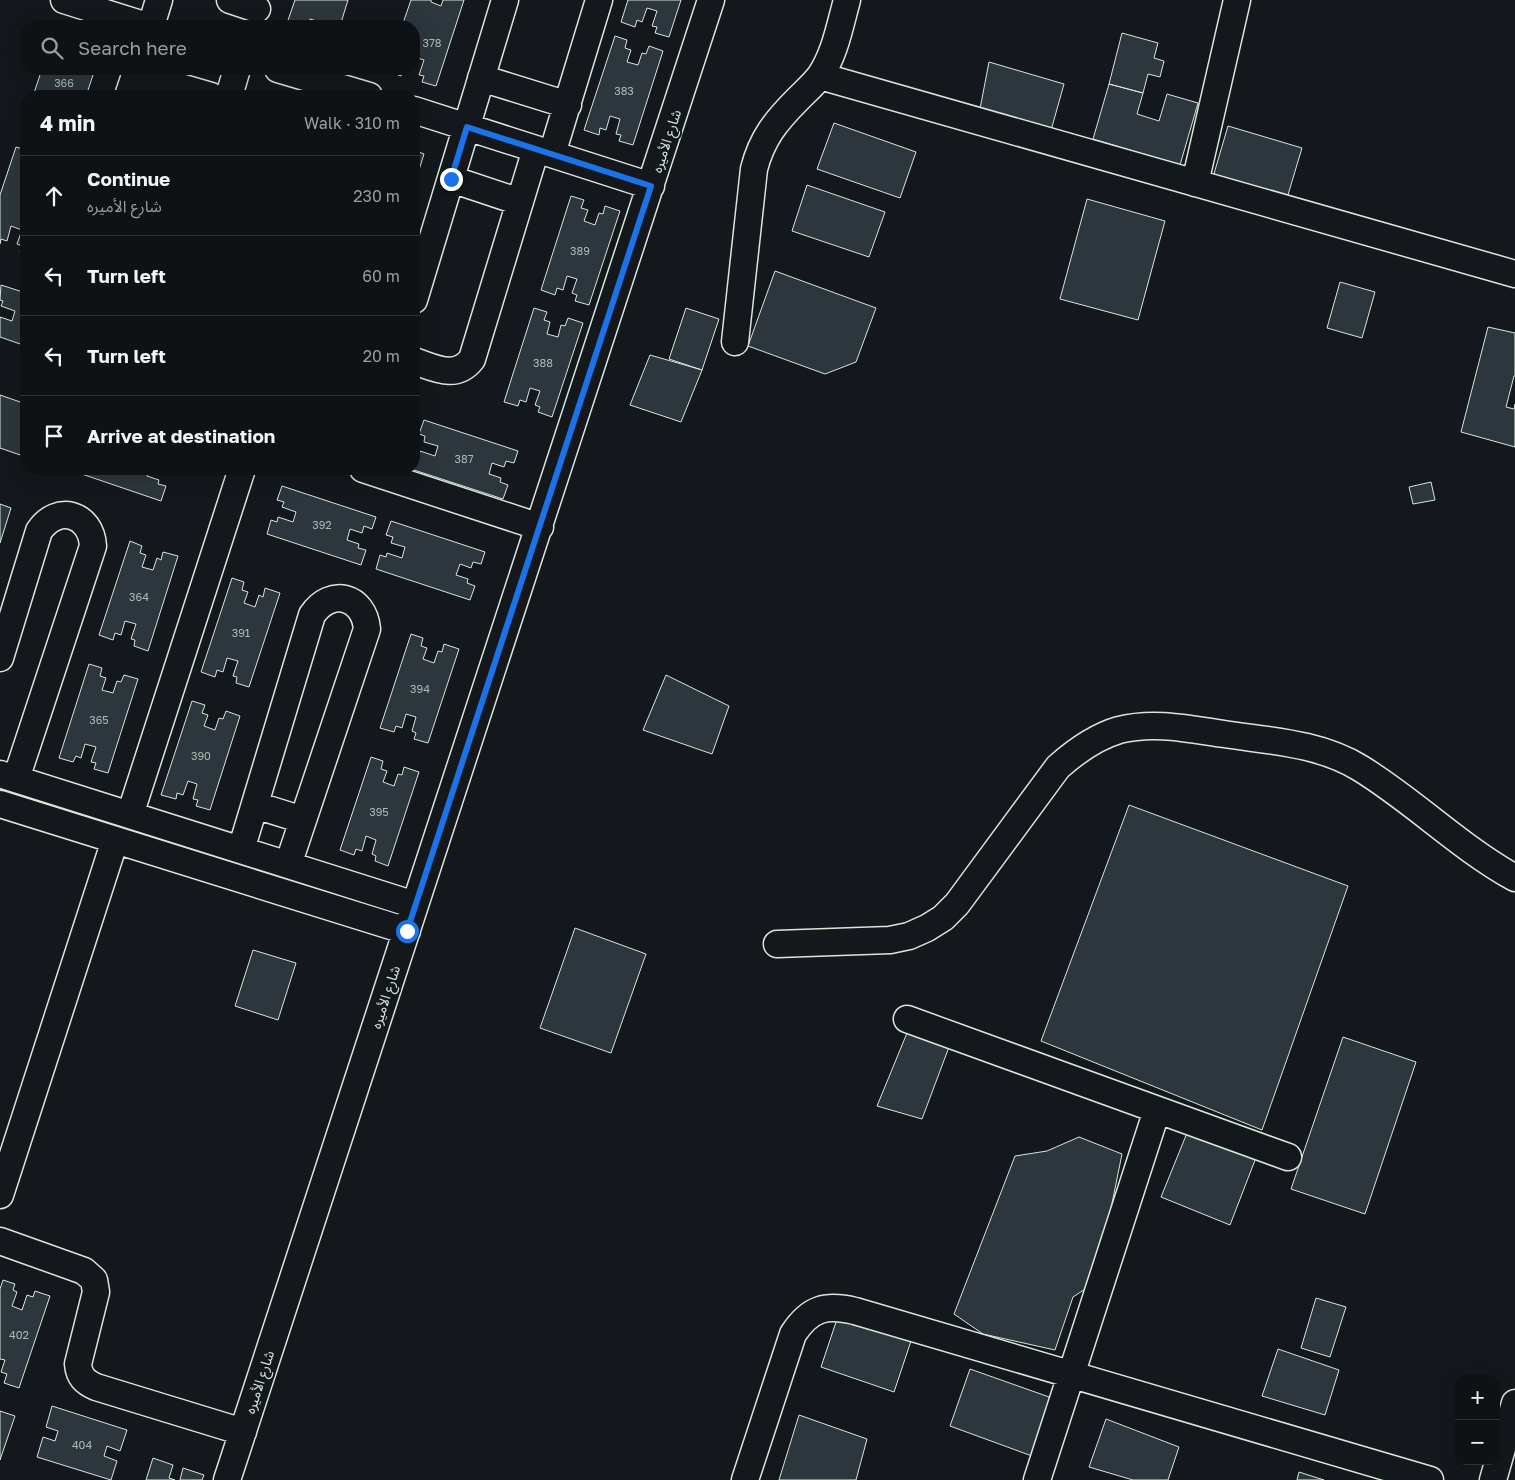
<!DOCTYPE html>
<meta charset="utf-8">
<style>
:root{--surface:#0f1215;--page:#181b1e;--text:#f1f3f6;--muted:#9b9ea0;--line:#2f3234}
body{margin:0;font-family:"Golos Text","Noto Sans Arabic",sans-serif;background:var(--page);color:var(--text)}
.controls{position:absolute;right:15px;bottom:15px;display:grid;overflow:hidden;border-radius:10px;box-shadow:0 5px 20px #0002}
.controls button{width:45px;height:45px;display:grid;place-items:center;padding:0;border:0;border-bottom:1px solid var(--line);background:var(--surface);color:var(--text);font:25px sans-serif}
.stop{position:absolute;width:15px;height:15px;margin:-11px;border:4px solid #1a73e8;border-radius:50%;background:#fff}
.stop.end{background:#1a73e8;border-color:#fff;box-shadow:0 1px 5px #0008}
.list{margin:0;padding:0;list-style:none}
h2{display:flex;justify-content:space-between;align-items:center;height:65px;margin:0;padding:0 20px;font-size:21px}
h2 small{font-size:16px;font-weight:400;color:var(--muted)}
.list li{display:grid;grid-template-columns:32px 1fr auto;gap:15px;align-items:center;box-sizing:border-box;height:80px;padding:0 20px;border-top:1px solid var(--line)}
.list b{display:block;font-size:19px;white-space:nowrap}
.list p{margin:0;font-size:16px;white-space:nowrap;color:var(--muted)}
.list em{font-size:16px;font-style:normal;color:var(--muted)}
.icon{flex:none;width:28px;height:28px;fill:none;stroke:currentColor;stroke-width:2;stroke-linecap:round;stroke-linejoin:round}
.map{position:relative;flex:none;width:1515px;height:1480px;overflow:hidden}
.search{position:absolute;background:var(--surface);box-shadow:0 5px 20px #0002;left:20px;top:20px;width:400px;height:55px;display:flex;align-items:center;gap:12px;box-sizing:border-box;padding:0 18px;border-radius:20px;color:var(--muted);font-size:19px}
.panel{position:absolute;background:var(--surface);box-shadow:0 5px 20px #0002;left:20px;top:90px;width:400px;height:385px;border-radius:20px}
.map>svg:first-child{display:block}
.building{fill:#2c363c;stroke:#d8e6dc}
.lines{fill:none;stroke-linecap:round;stroke-linejoin:round}
.minor-casing{stroke:#d8e6dc;stroke-width:29}
.minor{stroke:#14181c;stroke-width:26}
.route{stroke:#1a73e8;stroke-width:6}
.labels{text-anchor:middle;dominant-baseline:central;stroke-width:4;stroke-linejoin:round;paint-order:stroke}
.number-label{font-size:11px;fill:#adbab4}
.street-label{font-size:14px;fill:#d8e6dc;stroke:#14181c}
</style>
<div class="map">
<svg width="1515" height="1480" viewBox="0 0 1515 1480">
<rect width="100%" height="100%" fill="#14181c"/>
<path class="building" d="M295,0H348L340,26H319L320,22L310,19L308,26H286Z
M411,0H431V2L441,6L443,0H464L436,86L422,82L424,76L419,75L424,60L414,57V26H402Z
M628,0H681L669,37L655,33L657,27L652,26L657,11L647,8L642,22L637,20L635,27L621,22Z
M1122,33L1158,43L1154,58L1164,61L1160,77L1148,74L1143,93L1109,84Z
M615,36L627,40L625,48L631,50L627,62L638,65L642,53L646,54L649,46L663,51L633,145L619,141L621,135L616,134L620,119L610,116L606,130L600,128L599,135L584,130Z
M989,62L1064,84L1050,134L979,114Z
M42,69H95L86,96H33Z
M388,69H410L409,71L404,69L401,76L388,71Z
M1109,84L1143,93L1137,114L1159,121L1167,94L1198,103L1180,165L1093,139Z
M834,123L916,152L900,198L817,169Z
M1228,126L1302,148L1287,198L1213,177Z
M16,147L26,150V254L20,252L22,246L17,244L22,230L11,226L7,241L1,239L0,244V195Z
M414,150L424,154L414,186Z
M807,185L885,212L869,257L792,231Z
M571,196L584,200L581,208L588,210L584,221L595,225L599,213L603,214L605,206L620,211L589,305L575,301L577,295L572,293L577,279L567,276L563,290L557,288L555,295L541,290Z
M1087,199L1165,221L1138,320L1060,299Z
M775,271L876,308L856,362L825,374L748,346Z
M1340,282L1375,292L1362,338L1327,328Z
M1,285L26,293V346L0,337V317L12,321L15,311L1,306L3,301L0,300Z
M534,308L547,312L544,320L550,322L547,334L558,337L561,325L565,326L568,318L583,323L552,417L538,412L540,407L535,405L540,391L530,388L526,402L520,400L518,406L504,402Z
M686,308L719,319L702,370L669,359Z
M1488,327L1515,333V376H1514L1506,407L1514,409L1515,404V447L1461,432Z
M650,355L702,370L681,422L630,405Z
M0,395L26,404V457L0,448Z
M424,420L518,451L514,463L506,461L504,467L492,463L489,474L501,478L500,482L508,485L503,499L411,469H414V454L419,456L420,451L435,456L438,446L424,442L425,436L419,434Z
M67,469H149L147,476L159,480L158,484L166,486L161,501Z
M1431,482L1435,500L1413,504L1409,487Z
M282,486L376,517L372,529L364,526L362,533L350,529L347,540L359,544L358,548L366,550L361,565L267,534L271,520L277,522L278,517L293,522L296,512L282,507L284,502L277,500Z
M0,504L11,508L0,543Z
M391,521L485,552L481,564L473,562L471,568L460,564L456,575L468,579L467,583L475,586L470,600L376,569L380,555L386,557L387,553L402,558L405,547L391,543L393,537L386,535Z
M130,541L142,546L140,553L146,555L142,567L153,570L157,558L161,560L163,552L178,556L148,651L134,646L135,640L131,639L136,624L125,621L121,635L115,633L113,640L99,635Z
M232,578L244,582L242,590L248,592L244,603L255,607L259,595L263,597L265,588L280,593L249,687L236,683L237,677L233,676L238,661L227,658L223,672L217,670L215,677L201,672Z
M411,634L423,638L421,646L427,648L423,659L434,663L438,651L442,652L444,644L459,649L428,743L414,739L416,733L412,731L416,717L406,714L402,728L396,726L394,732L380,728Z
M89,664L102,668L100,676L106,678L102,690L113,693L117,681L121,682L124,675L138,679L108,773L94,769L96,763L91,762L96,747L85,744L81,758L76,756L73,762L59,758Z
M666,675L729,706L712,754L643,730Z
M192,701L205,705L202,713L208,715L204,726L215,730L219,718L223,719L226,711L240,716L210,810L196,806L198,800L193,799L197,784L188,781L183,795L177,793L176,799L161,795Z
M371,757L383,761L381,769L387,771L383,782L394,786L398,774L402,775L404,767L419,772L388,866L375,861L376,856L372,854L376,840L366,836L362,851L356,849L354,855L340,850Z
M1129,805L1348,886L1262,1130L1041,1041Z
M575,928L646,954L611,1053L540,1028Z
M253,950L296,963L278,1020L235,1006Z
M907,1033L949,1047L922,1119L877,1106Z
M1343,1037L1416,1062L1365,1214L1291,1189Z
M1189,1128L1257,1155L1230,1225L1161,1197Z
M1079,1137L1122,1154L1096,1282L1073,1297L1055,1350L983,1334L954,1314L1015,1156L1047,1151Z
M3,1280L15,1284L13,1290L17,1292L12,1306L22,1310L27,1295L33,1297L35,1291L50,1296L19,1388L4,1383L7,1374L1,1372L5,1360L0,1359V1289Z
M1316,1298L1346,1307L1330,1357L1301,1348Z
M838,1316L911,1341L894,1392L821,1367Z
M1278,1349L1339,1370L1325,1415L1262,1396Z
M970,1369L1052,1398L1032,1456L950,1426Z
M52,1406L127,1430L120,1451L107,1446L104,1456L117,1461L111,1480L37,1457L43,1437L55,1441L58,1431L46,1427Z
M0,1411L15,1416L0,1460Z
M799,1415L867,1439L856,1480H779Z
M1106,1419L1179,1447L1168,1480H1133L1089,1467Z
M153,1458L173,1465L169,1478L175,1480H146Z
M183,1468L204,1475L202,1480H180Z
M1299,1472L1324,1480H1297Z"/>
<g class="lines">
<defs>
<path id="minor" d="M64,0L147,26
M230,0L257,9
M151,26L159,0
M278,69L369,96
M135,74L211,96
M820,76L1515,274
M481,78L568,105
M128,96L137,69
M229,96L237,69
M414,110L651,186
M552,154L599,0
M451,179L520,202
M1195,183L1237,0
M414,300L505,0
M735,342L754,169C762,138 776,121 798,99C806,91 813,85 820,76C835,54 840,25 847,0
M414,361C435,368 456,380 472,359L536,149
M363,469L540,527
M0,658L39,531C57,504 91,513 93,546L16,779
M0,774L415,905
M0,804L407,931
M255,805L303,820
M130,815L242,469
M241,850L312,615C331,587 364,596 367,629L288,865
M777,944L890,940L909,936L927,928L943,918L957,904L1058,767C1076,751 1095,737 1119,730C1154,721 1189,729 1224,734C1270,741 1319,743 1360,768C1414,801 1459,847 1515,878
M907,1019L1288,1157
M0,1195L115,840
M0,1241L84,1271L94,1280L96,1292L78,1364C79,1377 85,1382 96,1387L243,1432
M227,1480L711,0
M745,1480L793,1334C810,1308 826,1304 855,1311L1430,1480
M1037,1480L1157,1110
M1493,1480L1515,1403"/>
</defs>
<use href="#minor" class="minor-casing"/>
<use href="#minor" class="minor"/>
</g>
<g class="lines">
<path class="route" d="M407,931L651,186L467,127L451,179"/>
</g>
<g class="labels">
<g class="number-label">
<text x="432" y="42">378</text>
<text x="64" y="82">366</text>
<text x="624" y="90">383</text>
<text x="580" y="250">389</text>
<text x="543" y="362">388</text>
<text x="464" y="458">387</text>
<text x="322" y="524">392</text>
<text x="139" y="596">364</text>
<text x="241" y="632">391</text>
<text x="420" y="688">394</text>
<text x="99" y="719">365</text>
<text x="201" y="755">390</text>
<text x="379" y="811">395</text>
<text x="19" y="1334">402</text>
<text x="82" y="1444">404</text>
</g>
<g class="street-label">
<text transform="translate(666 141) rotate(-72)">شارع الأميره</text>
<text transform="translate(385 997) rotate(-72)">شارع الأميره</text>
<text transform="translate(259 1382) rotate(-72)">شارع الأميره</text>
</g>
</g>
</svg>
<div class="controls">
<button>+</button>
<button>−</button>
</div>
<div class="stop" style="left:407px;top:931px"></div>
<div class="stop end" style="left:451px;top:179px"></div>
<div class="search"><svg class="icon" aria-label="search" viewBox="0 0 24 24"><circle cx="10" cy="10" r="6"/><path d="M15 15l6 6"/></svg>Search here</div>
<section class="panel">
<h2>4 min<small>Walk · 310 m</small></h2>
<ul class="list">
<li><svg class="icon" aria-label="ahead" viewBox="0 0 24 24"><path d="M12 20V5M6 11l6-6 6 6"/></svg><div><b>Continue</b><p>شارع الأميره</p></div><em>230 m</em></li>
<li><svg class="icon" aria-label="left" viewBox="0 0 24 24"><path d="M17 20v-9H6M10 6l-5 5 5 5"/></svg><div><b>Turn left</b></div><em>60 m</em></li>
<li><svg class="icon" aria-label="left" viewBox="0 0 24 24"><path d="M17 20v-9H6M10 6l-5 5 5 5"/></svg><div><b>Turn left</b></div><em>20 m</em></li>
<li><svg class="icon" aria-label="arrive" viewBox="0 0 24 24"><path d="M6 21V4h12l-3 4 3 4H6"/></svg><div><b>Arrive at destination</b></div></li>
</ul>
</section>
</div>
